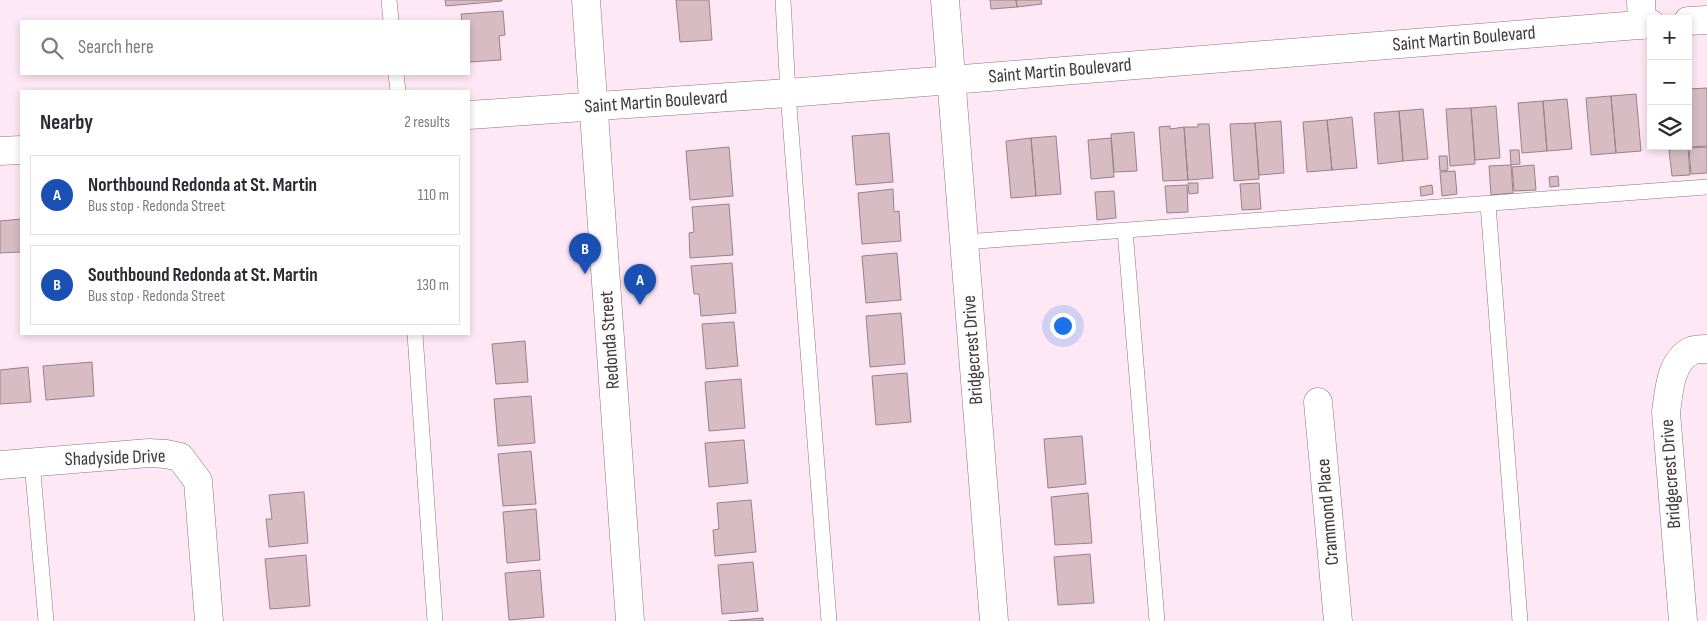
<!DOCTYPE html>
<meta charset="utf-8">
<style>
:root{--surface:#fff;--page:#f2f2f3;--text:#2b2b33;--muted:#7c7c81;--line:#e1e1e2;--accent:#966d19}
body{margin:0;font-family:"Sofia Sans Condensed",sans-serif;background:var(--page);color:var(--text)}
.controls{position:absolute;right:15px;top:15px;display:grid;overflow:hidden;border-radius:0px;box-shadow:0 2px 8px #0003}
.controls button{width:45px;height:45px;display:grid;place-items:center;padding:0;border:0;border-bottom:1px solid var(--line);background:var(--surface);color:var(--text);font:25px sans-serif}
.you{position:absolute;left:1062px;top:325px;width:18px;height:18px;margin:-12px;border:4px solid #fff;border-radius:50%;background:#1a73e8;box-shadow:0 0 0 8px #1a73e833}
.badge{display:grid;place-items:center;width:32px;height:32px;border-radius:50%;background:var(--accent);color:#fff;font-size:16px;font-weight:700}
.pin{position:absolute;translate:-50% -41px;filter:drop-shadow(0 1px 2px #0008)}
.pin::after{content:'';position:absolute;top:26px;width:18px;height:15px;background:inherit;clip-path:polygon(0 0,100% 0,50% 100%)}
.list{margin:0;padding:0;list-style:none}
h2{display:flex;justify-content:space-between;align-items:center;height:65px;margin:0;padding:0 20px;font-size:21px}
h2 small{font-size:16px;font-weight:400;color:var(--muted)}
.list li{display:grid;grid-template-columns:32px 1fr auto;gap:15px;align-items:center;box-sizing:border-box;height:80px;margin:0 10px 10px;padding:0 10px;border:1px solid var(--line);border-radius:0px}
.list b{display:block;font-size:19px;white-space:nowrap}
.list p{margin:0;font-size:16px;white-space:nowrap;color:var(--muted)}
.list em{font-size:16px;font-style:normal;color:var(--muted)}
.icon{flex:none;width:28px;height:28px;fill:none;stroke:currentColor;stroke-width:2;stroke-linecap:round;stroke-linejoin:round}
.map{position:relative;flex:none;width:1707px;height:621px;overflow:hidden}
.search{position:absolute;background:var(--surface);box-shadow:0 2px 8px #0003;left:20px;top:20px;width:450px;height:55px;display:flex;align-items:center;gap:12px;box-sizing:border-box;padding:0 18px;border-radius:0px;color:var(--muted);font-size:19px}
.panel{position:absolute;background:var(--surface);box-shadow:0 2px 8px #0003;left:20px;top:90px;width:450px;height:245px;border-radius:0px}
.map>svg:first-child{display:block}
.building{fill:#d7bdc3;stroke:#998187}
.lines{fill:none;stroke-linecap:round;stroke-linejoin:round}
.service-casing{stroke:#897581;stroke-width:16}
.minor-casing{stroke:#897581;stroke-width:29}
.tertiary-casing{stroke:#897581;stroke-width:29}
.service{stroke:#fff;stroke-width:15}
.minor{stroke:#fff;stroke-width:28}
.tertiary{stroke:#fff;stroke-width:28}
.labels{text-anchor:middle;dominant-baseline:central;stroke-width:4.5;stroke-linejoin:round;paint-order:stroke}
.street-label{font-size:19px;fill:#41383d;stroke:#fcfcfc}
</style>
<div class="map">
<svg width="1707" height="621" viewBox="0 0 1707 621">
<rect width="100%" height="100%" fill="#ffe8f5"/>
<path class="building" d="M445,0H502V1L446,6Z
M676,0H709L712,40L680,42Z
M990,0H1016L1017,7L991,9Z
M1016,0H1041L1042,4L1017,7Z
M503,11L505,35L499,36L501,60L469,62V21H462L461,14Z
M1707,88V146L1689,147L1688,89Z
M1636,94L1641,151L1616,153L1611,96Z
M1611,96L1616,153L1591,155L1586,98Z
M1567,99L1572,149L1547,151L1543,101Z
M1543,101L1547,151L1522,153L1518,103Z
M1496,106L1500,158L1475,160L1471,108Z
M1471,108L1475,164L1450,166L1446,109Z
M1423,109L1428,159L1403,161L1399,111Z
M1399,111L1403,161L1378,164L1374,113Z
M1352,117L1357,168L1332,170L1327,120Z
M1327,120L1332,170L1307,172L1303,122Z
M1281,121L1284,173L1259,175L1255,123Z
M1255,123L1259,179L1234,181L1230,124Z
M1198,124H1209L1213,178L1188,180L1184,127H1198Z
M1170,126V129L1184,127L1188,180L1163,181L1159,127Z
M1134,132L1137,171L1114,172L1111,134Z
M889,133L893,182L856,185L852,136Z
M1056,136L1061,194L1036,196L1031,138Z
M1688,137L1689,147L1665,149L1664,146H1688Z
M1031,138L1036,196L1011,198L1006,141Z
M1111,138L1114,177L1091,179L1088,140Z
M729,147L733,196L690,200L686,151Z
M1707,147V173L1691,174L1689,148Z
M1688,148L1690,175L1672,176L1669,150Z
M1510,150H1519L1520,164L1511,165Z
M1439,156H1447L1448,170L1440,171Z
M1511,165L1513,193L1491,195L1489,166Z
M1534,165L1536,190L1514,191L1512,167Z
M1455,171L1457,194L1442,196L1440,172Z
M1558,176L1559,186L1550,187L1549,177Z
M1188,183H1198V193L1189,194Z
M1259,183L1261,209L1242,210L1240,184Z
M1187,185L1188,212L1167,213L1165,186Z
M1432,185L1433,194L1421,196L1420,187Z
M893,189L894,212L899,211L901,241L862,244L858,193Z
M1114,191L1116,218L1097,220L1095,192Z
M729,204L733,255L690,258L689,233L694,232L692,207Z
M21,219V252L0,253V221Z
M897,253L901,300L866,303L862,256Z
M732,263L736,313L701,316L699,294H694L691,266Z
M901,313L905,364L870,367L866,316Z
M734,322L738,366L706,369L702,324Z
M525,341L528,382L496,384L492,344Z
M92,362L94,396L46,400L43,366Z
M28,367L31,402L0,404V370Z
M907,373L911,422L876,425L872,376Z
M741,379L745,428L709,431L705,382Z
M531,396L535,443L498,446L494,399Z
M1082,436L1086,484L1048,488L1044,439Z
M744,440L748,483L709,487L705,443Z
M531,451L536,504L503,506L498,454Z
M302,492H304L308,543L269,547L266,519H272L269,495Z
M1088,493L1092,543L1055,545L1051,497Z
M751,500L756,552L715,556L713,530L719,529L717,503Z
M536,509L540,560L507,563L503,512Z
M1090,554L1094,603L1058,605L1054,557Z
M306,555L310,606L270,609L265,559Z
M753,562L758,611L722,614L718,565Z
M540,570L544,617L509,620L505,573Z
M763,618V621H729Z"/>
<g class="lines">
<defs>
<path id="service" d="M389,0L391,21
M783,0L788,93L829,621
M396,74L398,91
M1488,204L1520,621
M1125,230L1157,621
M965,242L1707,187
M415,334L435,621
M32,462L46,621"/>
<path id="minor" d="M945,0L994,621
M1641,0L1642,25
M1688,21L1707,20
M469,115L788,93L1651,24
M0,151L21,150
M1318,402L1338,621
M0,465L149,453L166,454L180,457L198,481L209,621
M1683,621L1666,412C1669,391 1670,362 1691,351C1695,349 1702,349 1707,349"/>
<path id="tertiary" d="M586,0L630,621"/>
</defs>
<use href="#service" class="service-casing"/>
<use href="#minor" class="minor-casing"/>
<use href="#tertiary" class="tertiary-casing"/>
<use href="#service" class="service"/>
<use href="#minor" class="minor"/>
<use href="#tertiary" class="tertiary"/>
</g>
<g class="labels">
<g class="street-label">
<text transform="translate(1464 39) rotate(-5)">Saint Martin Boulevard</text>
<text transform="translate(1060 71) rotate(-5)">Saint Martin Boulevard</text>
<text transform="translate(656 102) rotate(-4)">Saint Martin Boulevard</text>
<text transform="translate(610 340) rotate(-94)">Redonda Street</text>
<text transform="translate(973 350) rotate(-94)">Bridgecrest Drive</text>
<text transform="translate(115 458) rotate(-2)">Shadyside Drive</text>
<text transform="translate(1671 474) rotate(-94)">Bridgecrest Drive</text>
<text transform="translate(1328 512) rotate(-95)">Crammond Place</text>
</g>
</g>
</svg>
<div class="controls">
<button>+</button>
<button>−</button>
<button><svg class="icon" aria-label="layers" viewBox="0 0 24 24"><path d="M12 4l9 5-9 5-9-5zM3 14l9 5 9-5"/></svg></button>
</div>
<div class="you"></div>
<div class="pin badge" style="left:640px;top:305px;background:#1a4fb4">A</div>
<div class="pin badge" style="left:585px;top:274px;background:#1a4fb4">B</div>
<div class="search"><svg class="icon" aria-label="search" viewBox="0 0 24 24"><circle cx="10" cy="10" r="6"/><path d="M15 15l6 6"/></svg>Search here</div>
<section class="panel">
<h2>Nearby<small>2 results</small></h2>
<ul class="list">
<li><span class="badge" style="background:#1a4fb4">A</span><div><b>Northbound Redonda at St. Martin</b><p>Bus stop · Redonda Street</p></div><em>110 m</em></li>
<li><span class="badge" style="background:#1a4fb4">B</span><div><b>Southbound Redonda at St. Martin</b><p>Bus stop · Redonda Street</p></div><em>130 m</em></li>
</ul>
</section>
</div>
